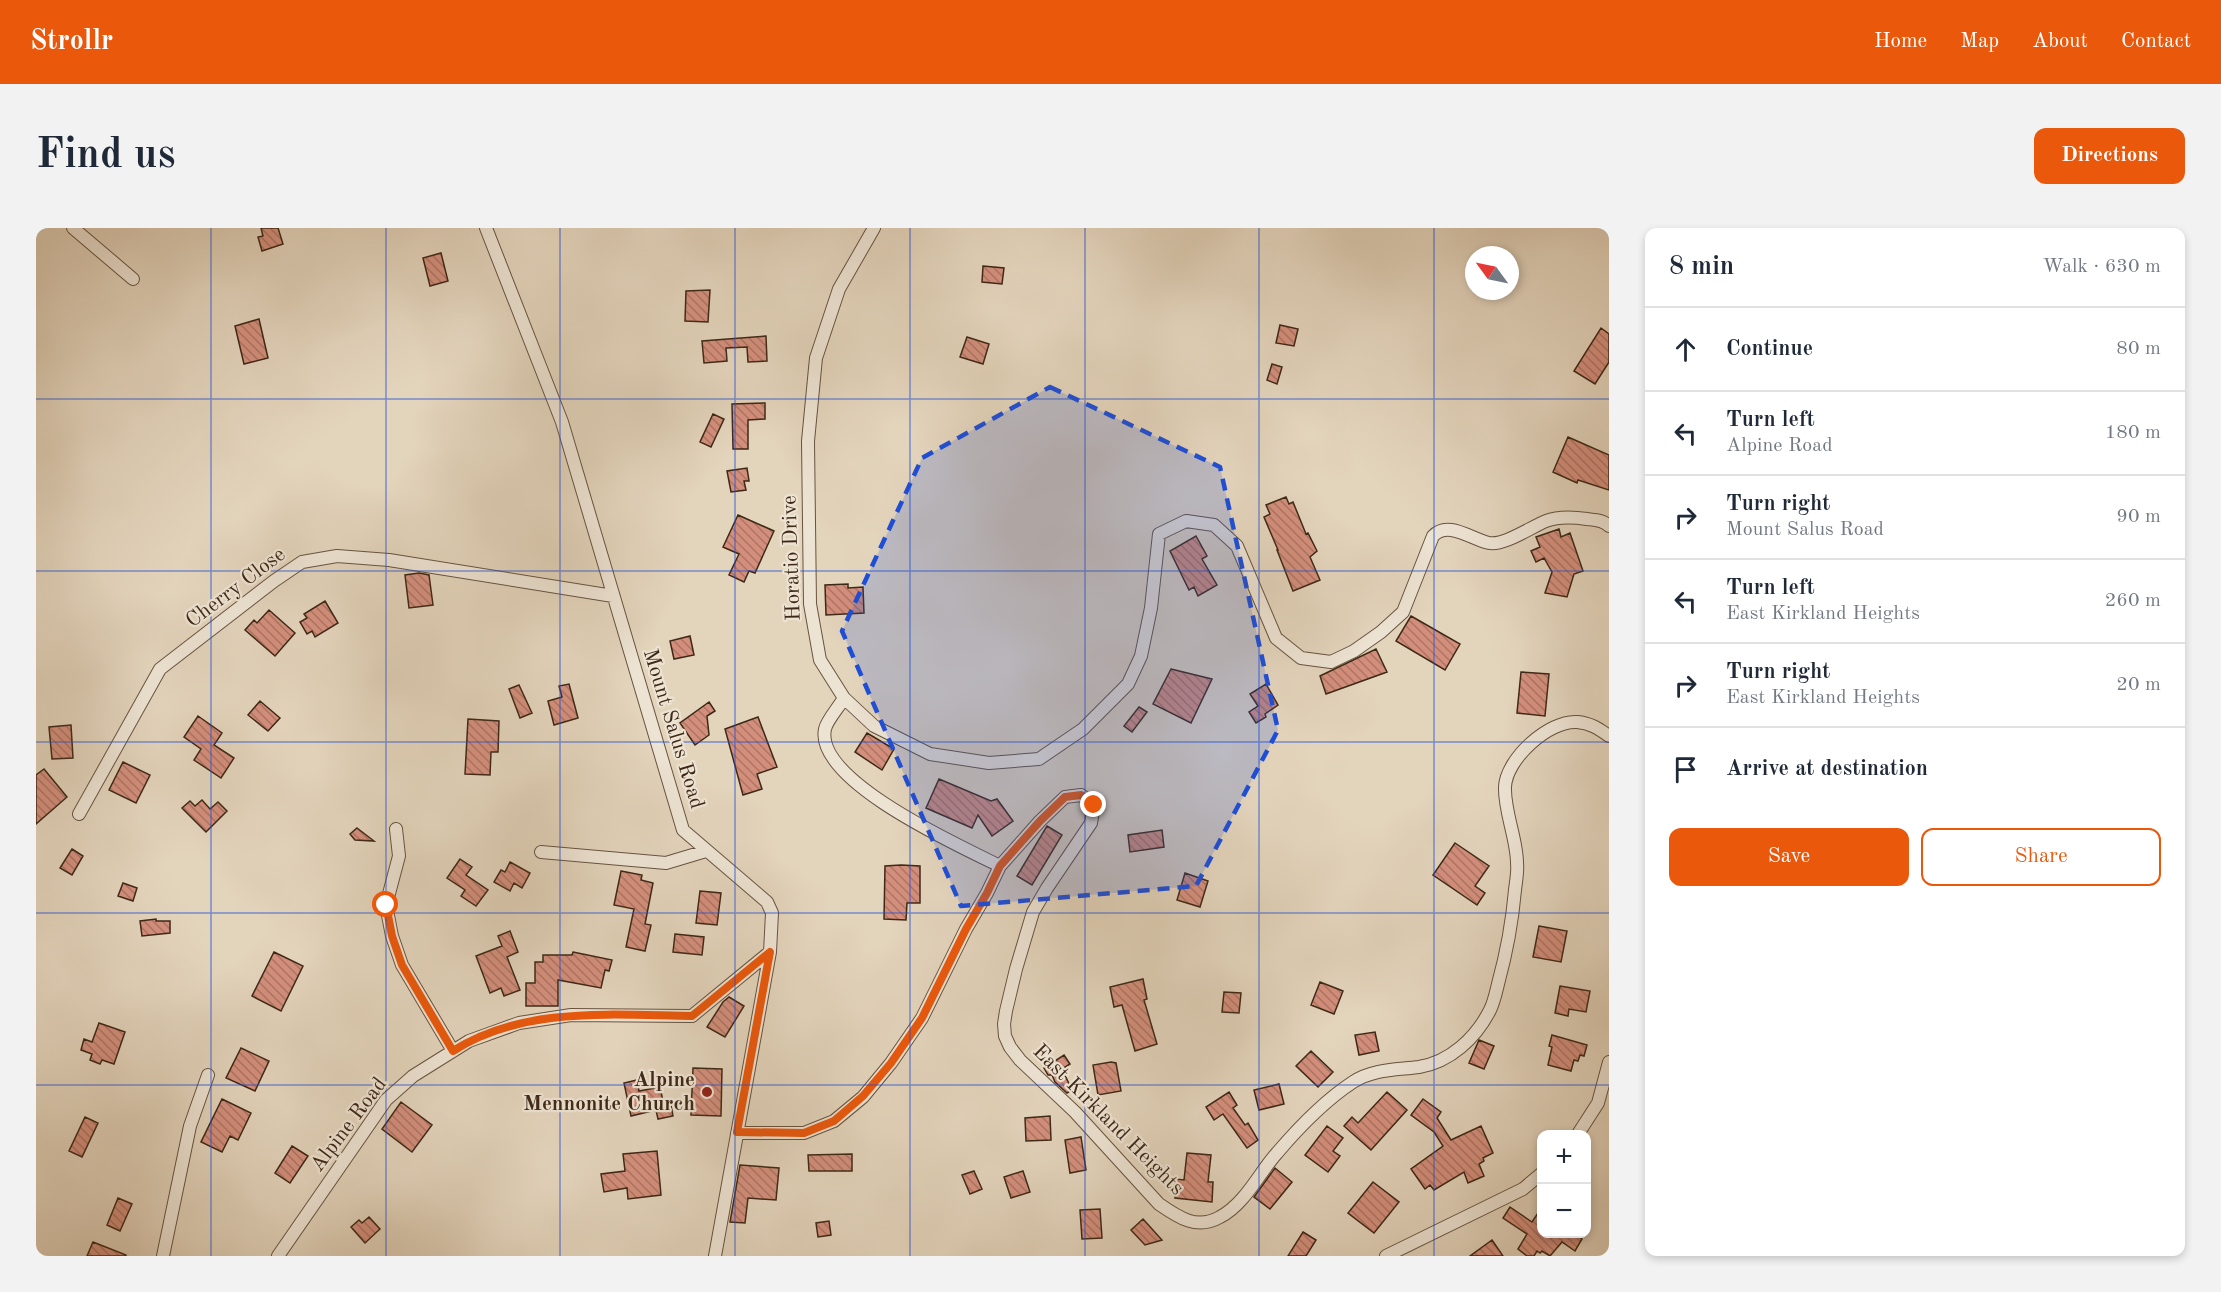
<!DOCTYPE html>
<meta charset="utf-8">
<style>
:root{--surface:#fff;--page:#f2f2f3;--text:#1f2937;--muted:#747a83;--line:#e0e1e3;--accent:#ea580c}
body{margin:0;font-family:"Old Standard TT",serif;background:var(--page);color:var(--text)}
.controls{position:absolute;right:18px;bottom:18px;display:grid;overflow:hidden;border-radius:12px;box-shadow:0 3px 9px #0003}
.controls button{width:54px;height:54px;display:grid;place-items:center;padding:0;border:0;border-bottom:2px solid var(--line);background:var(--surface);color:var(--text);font:30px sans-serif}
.compass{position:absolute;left:1429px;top:18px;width:54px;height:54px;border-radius:50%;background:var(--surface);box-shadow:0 3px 9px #0003;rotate:303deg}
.stop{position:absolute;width:18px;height:18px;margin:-14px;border:4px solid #ea580c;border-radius:50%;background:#fff}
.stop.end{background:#ea580c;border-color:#fff;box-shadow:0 2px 6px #0008}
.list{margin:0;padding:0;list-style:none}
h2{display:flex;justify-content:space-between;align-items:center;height:78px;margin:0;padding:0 24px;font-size:26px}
h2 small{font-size:20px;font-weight:400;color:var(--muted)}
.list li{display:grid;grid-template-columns:39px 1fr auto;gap:18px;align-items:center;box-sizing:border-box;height:84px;padding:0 24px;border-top:2px solid var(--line)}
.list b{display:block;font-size:22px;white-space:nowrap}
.list p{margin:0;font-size:20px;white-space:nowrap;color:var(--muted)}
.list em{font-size:20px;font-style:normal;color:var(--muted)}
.actions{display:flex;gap:12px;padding:18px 24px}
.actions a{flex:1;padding:14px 0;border:2px solid var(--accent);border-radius:12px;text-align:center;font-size:21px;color:var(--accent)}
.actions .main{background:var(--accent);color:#fff}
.icon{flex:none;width:33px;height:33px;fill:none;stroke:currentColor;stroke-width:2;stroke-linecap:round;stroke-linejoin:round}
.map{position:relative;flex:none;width:1573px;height:1028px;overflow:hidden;border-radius:12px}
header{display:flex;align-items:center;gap:36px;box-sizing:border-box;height:84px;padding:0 30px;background:var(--accent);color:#fff}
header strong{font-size:28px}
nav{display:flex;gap:33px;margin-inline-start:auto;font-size:21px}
.intro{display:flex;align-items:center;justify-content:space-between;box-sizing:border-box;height:144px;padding:0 36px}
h1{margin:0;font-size:42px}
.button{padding:15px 27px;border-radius:12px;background:var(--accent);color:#fff;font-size:21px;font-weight:700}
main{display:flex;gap:36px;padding:0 36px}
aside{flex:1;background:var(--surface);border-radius:12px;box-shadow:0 3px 9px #0003}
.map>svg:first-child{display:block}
.building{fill:url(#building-back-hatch);stroke:#3e2816;stroke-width:1.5}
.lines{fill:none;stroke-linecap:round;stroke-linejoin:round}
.minor-casing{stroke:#675340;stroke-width:14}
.minor{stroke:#ede3d3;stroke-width:12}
.route{stroke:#ea580c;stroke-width:8}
.marked{fill:#1d4ed8;fill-opacity:0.2;stroke:#1d4ed8;stroke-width:4.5;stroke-dasharray:12 8;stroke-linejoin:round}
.grid{fill:none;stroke:#1d4ed8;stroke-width:1.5;stroke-opacity:0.55}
.poi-dot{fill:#8f2418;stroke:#ede3d3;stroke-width:2}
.labels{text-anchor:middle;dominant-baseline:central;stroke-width:4.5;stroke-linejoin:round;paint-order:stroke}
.street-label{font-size:21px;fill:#3e2816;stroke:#ede3d3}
.poi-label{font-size:21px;font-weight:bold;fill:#3e2816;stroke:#ede3d3;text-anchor:end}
</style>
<header>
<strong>Strollr</strong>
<nav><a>Home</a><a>Map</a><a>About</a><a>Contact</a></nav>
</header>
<div class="intro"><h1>Find us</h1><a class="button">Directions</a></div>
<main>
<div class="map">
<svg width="1573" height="1028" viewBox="0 0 1573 1028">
<defs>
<pattern id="building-back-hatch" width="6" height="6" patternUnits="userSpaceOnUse" patternTransform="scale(1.5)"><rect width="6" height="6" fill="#d48f7c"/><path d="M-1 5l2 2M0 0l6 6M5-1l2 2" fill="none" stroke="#ad7565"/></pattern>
</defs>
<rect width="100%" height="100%" fill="#e3d4bc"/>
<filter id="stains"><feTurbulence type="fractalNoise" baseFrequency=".00333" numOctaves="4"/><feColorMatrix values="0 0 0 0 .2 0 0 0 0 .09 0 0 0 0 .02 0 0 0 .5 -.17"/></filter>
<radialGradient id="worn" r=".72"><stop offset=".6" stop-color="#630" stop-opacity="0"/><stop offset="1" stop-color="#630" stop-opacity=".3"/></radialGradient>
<path class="building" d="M225,0H242L247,16L226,23L222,9L227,8Z
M405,25L412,53L394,58L387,30Z
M947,38L968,40L966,56L946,54Z
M674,62L672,94L649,93L650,63Z
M223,91L232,130L208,136L199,98Z
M1244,97L1262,101L1258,118L1240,115Z
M1565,100L1573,106V134L1559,156L1538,143Z
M730,108L731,133L712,134L711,119L690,120L691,133L668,135L666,113Z
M931,109L953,116L947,136L924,129Z
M1236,136L1246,139L1241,156L1231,152Z
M729,175V191L712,192V221H697L696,176Z
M677,186L688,191L675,219L664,214Z
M1532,209L1573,227V262L1542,252L1541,255L1517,244Z
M711,240L713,253H708L710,262L695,264L691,243Z
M1250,269L1253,276L1257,274L1270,306L1272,305L1281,323L1274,329L1284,352L1257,363L1241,322H1242L1228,289L1234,286L1230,277Z
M702,287L738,303L719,345L713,343L708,354L693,347L703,326L687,319Z
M1523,301L1525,309L1534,305L1547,343L1538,346L1531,369L1509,365L1516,344L1508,330L1500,334L1495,323L1504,319L1500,309Z
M1160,308L1171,328L1166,331L1181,357L1162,368L1158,359L1153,362L1134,323Z
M383,345L393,347L397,377L373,380L369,347Z
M812,356V360L827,359L828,385L790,387L789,357Z
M289,373L302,395L279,409L276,403L271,406L264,394L271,390L268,386Z
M233,382L259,405L239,428L209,402L218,392L221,395Z
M1375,388L1424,416L1409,442L1360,413Z
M654,408L658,427L638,431L634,413Z
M1340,421L1351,444L1290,466L1284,448Z
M1135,441L1176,451L1155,495L1117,476Z
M1485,444L1513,446L1509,488L1481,485Z
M533,456L542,490L518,497L512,473L526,469L523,458Z
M1230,456L1242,477L1229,486L1230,489L1220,495L1213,484L1222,478L1214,466Z
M483,457L496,485L484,490L473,461Z
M224,473L244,490L232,503L212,487Z
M673,474L679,483L671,488L673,507L659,517L644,495Z
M1103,479L1111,484L1096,504L1088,498Z
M162,488L186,505L178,517L198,530L185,550L158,532L165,521L148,509Z
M722,489L741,539L721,546L726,561L707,567L689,501Z
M432,491L463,493L462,524H455L454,547L429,546Z
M35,497L37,530L16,531L13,499Z
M831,505L858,521L846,542L819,524Z
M87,534L114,547L100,575L73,562Z
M8,541L31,569L0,596V547Z
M903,551L955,573L961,571L977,593L956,608L942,587L936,600L890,580Z
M166,572L174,581L182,574L191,583L170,604L146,580L154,573L159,578Z
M1011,598L1026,607L996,657L981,648Z
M321,600L338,613L319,612L314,606Z
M1126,602L1128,619L1094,624L1092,607Z
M1419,615L1453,638L1439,658L1449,665L1441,677L1397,647Z
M36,621L47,628L36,647L24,640Z
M424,631L436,639L430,647L452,662L440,678L425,668L429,662L411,650Z
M474,634L494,645L486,660L478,655L474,663L458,654L465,642L469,644Z
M865,637L884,638V675H871L870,692L848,691L849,638Z
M585,643L606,647L605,652L617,655L609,696L615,697L609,723L590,719L598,681L578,677Z
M1149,645L1172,653L1164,679L1141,672Z
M87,655L101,660L97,673L82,668Z
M664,663L685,665L681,697L660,695Z
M120,691V693H134V705L106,708L104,693Z
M1503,698L1531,703L1525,734L1497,729Z
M474,703L482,724L471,729L484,762L468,768L465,760L454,765L440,728L466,718L462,708Z
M639,706L668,709L666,727L637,724Z
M238,724L267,738L245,783L216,768Z
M537,724L576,732L573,743L569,742L565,760L522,752V778H490V755H499V734H507V727H536Z
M1107,751L1111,771L1108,772L1121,816L1099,823L1086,777L1078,779L1074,759Z
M1284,754L1307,763L1298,786L1275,777Z
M1524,758L1554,763L1550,784L1533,781L1532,788L1519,785Z
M1188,764L1205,765L1203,785L1186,784Z
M693,769L708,778L689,809L671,799L687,774Z
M63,795L89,804L78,836L66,832L64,836L54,832L56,826L45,822L48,811L56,814Z
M1339,804L1343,823L1323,827L1319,807Z
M1516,807L1551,817L1548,828L1544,827L1542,833L1538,832L1535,843L1512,837L1516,819L1513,818Z
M1443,812L1458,818L1448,841L1433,835Z
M205,820L233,833L219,863L190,850Z
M1275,823L1297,844L1282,859L1260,838Z
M1028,827L1034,836L1026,841L1036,862L1031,865L1019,854L1016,847H1012L1008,840Z
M1075,834L1080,835L1085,863L1062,867L1057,837Z
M657,840L686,841L685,888L655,887Z
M601,852L603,863L624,859L627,873L634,872L637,888L622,891L620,882L595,888L588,855Z
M1243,856L1248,876L1223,882L1218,862Z
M1193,864L1201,877L1197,880L1209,897L1212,895L1222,912L1211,920L1187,886L1178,892L1170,879Z
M1351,864L1371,882L1335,922L1308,898L1316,889L1322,895Z
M186,871L215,885L202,912L194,908L186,924L165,914Z
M1387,871L1405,884L1401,890L1415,912L1445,898L1457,925L1447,930L1448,933L1443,936L1448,948L1432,955L1428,944L1398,962L1394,957L1389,961L1375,941L1407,918L1398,904L1375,887Z
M365,874L396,897L376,924L346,901Z
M1014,888L1015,912L990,913L989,890Z
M49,889L62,895L46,929L33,923Z
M1291,898L1307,910L1297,923L1304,928L1292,944L1269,927Z
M1045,909L1050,942L1034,945L1029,912Z
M256,918L272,928L254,955L239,945Z
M621,923L625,967L592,971L591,960L568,964L565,946L589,943L587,926Z
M1151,925L1175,927L1172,954H1177L1176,974L1139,970L1140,951L1148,952Z
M816,926V943H773L772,927Z
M704,937L743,940L740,972L712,970L709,995L694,994Z
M1239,940L1256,954L1234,981L1218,969Z
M938,943L946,961L934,966L926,947Z
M987,943L994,964L975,970L968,949Z
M1337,954L1363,974L1338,1005L1312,985Z
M82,970L96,976L84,1003L71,997Z
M1474,979L1496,994L1506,979V1005H1538L1546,1011L1539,1023L1526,1014L1514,1028L1506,1023L1504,1025L1501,1023L1498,1028H1491L1482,1021L1491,1006L1467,990Z
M1064,981L1066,1010L1046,1011L1044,982Z
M333,989L344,1001L329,1015L315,999L323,992L326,995Z
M1107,991L1126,1012L1109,1017L1095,1002Z
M793,993L795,1007L782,1009L780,995Z
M1267,1004L1280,1012L1270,1028H1252Z
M1456,1012L1467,1028H1434Z
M57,1014L90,1027V1028H51Z"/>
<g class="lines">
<defs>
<path id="minor" d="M37,0L97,51
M450,0L526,194L647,602L731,674L736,685L734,724L679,1028
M838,0L803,61L780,130L772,213L774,376L784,432L808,470L838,498L894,526L953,535L1003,531L1047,501L1092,456L1105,428L1115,380L1123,306L1150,293L1178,297L1201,318L1240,410L1265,430L1295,434L1318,423L1345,404L1367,384L1397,308C1412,292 1435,311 1453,315C1468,318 1495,299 1510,293C1523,288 1537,289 1551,291C1559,292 1567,292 1573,298
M808,470C803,479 791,492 789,501C778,553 926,619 964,638
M43,586L124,441L238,353L266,334L301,328L353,332L577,368
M360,601L363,628L350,677L356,708L366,737L417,823
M505,624L630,635L670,623
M701,905H768L798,893L827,869L855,835L886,790L930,701L951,665L964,638L1004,593L1029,569L1045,567L1058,577L1055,595L1011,660L997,684L980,741L970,783L968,796L969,808L974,819L984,832L1039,884L1123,976C1143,990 1161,1002 1184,989C1209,976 1223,945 1241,925C1264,898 1288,873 1317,854C1337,841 1360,842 1383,839C1414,834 1440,810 1454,782C1458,774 1460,764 1462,756C1471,723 1476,697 1479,662C1480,653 1482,644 1481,635C1481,611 1468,583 1469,559C1470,531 1513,492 1541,494C1554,495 1562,500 1573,508
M1542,906L1562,875L1573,834
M127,1028L154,898L172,847
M242,1028L350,872L377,848L433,813L483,795L535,787L656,788L734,724
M1350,1028L1487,961L1506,945"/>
</defs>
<use href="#minor" class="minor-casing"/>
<use href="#minor" class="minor"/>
</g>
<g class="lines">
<path class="route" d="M350,677L356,708L366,737L417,823C488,778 575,787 656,788L734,724L701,904L768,905L798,893L827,868L855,835L886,790L930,701L951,665L964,638L1004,593L1029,569L1045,567L1058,577"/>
</g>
<path class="marked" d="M1014,159L1184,239L1242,502L1160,658L925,678L806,403L886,230Z"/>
<path class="grid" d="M175,0V1028M350,0V1028M524,0V1028M699,0V1028M874,0V1028M1049,0V1028M1223,0V1028M1398,0V1028M0,171H1573M0,343H1573M0,514H1573M0,685H1573M0,857H1573"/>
<circle class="poi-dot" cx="671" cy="864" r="6"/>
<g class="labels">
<g class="street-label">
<text transform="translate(756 330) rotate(-92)">Horatio Drive</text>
<text transform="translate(200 360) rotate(-37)">Cherry Close</text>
<text transform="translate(637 501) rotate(73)">Mount Salus Road</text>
<text transform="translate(1072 892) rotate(45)">East Kirkland Heights</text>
<text transform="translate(313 897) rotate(-53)">Alpine Road</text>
</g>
<g class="poi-label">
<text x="659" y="852">Alpine<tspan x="659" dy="24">Mennonite Church</tspan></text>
</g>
</g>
<rect width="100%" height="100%" filter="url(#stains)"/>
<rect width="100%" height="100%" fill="url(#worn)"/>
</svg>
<div class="controls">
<button>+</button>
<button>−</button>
</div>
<svg class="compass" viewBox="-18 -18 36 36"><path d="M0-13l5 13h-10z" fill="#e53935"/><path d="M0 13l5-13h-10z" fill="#747a83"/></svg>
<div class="stop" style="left:350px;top:677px"></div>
<div class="stop end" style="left:1058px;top:577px"></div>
</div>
<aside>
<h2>8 min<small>Walk · 630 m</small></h2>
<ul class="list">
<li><svg class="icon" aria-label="ahead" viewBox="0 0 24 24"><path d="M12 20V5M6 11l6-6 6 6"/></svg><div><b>Continue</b></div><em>80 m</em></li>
<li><svg class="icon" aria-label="left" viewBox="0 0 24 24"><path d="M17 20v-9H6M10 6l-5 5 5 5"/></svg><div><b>Turn left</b><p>Alpine Road</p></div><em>180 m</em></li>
<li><svg class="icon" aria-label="right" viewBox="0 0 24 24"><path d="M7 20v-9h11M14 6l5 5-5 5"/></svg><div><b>Turn right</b><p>Mount Salus Road</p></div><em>90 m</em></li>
<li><svg class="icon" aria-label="left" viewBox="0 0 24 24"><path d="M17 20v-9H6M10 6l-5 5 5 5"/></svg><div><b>Turn left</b><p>East Kirkland Heights</p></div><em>260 m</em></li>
<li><svg class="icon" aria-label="right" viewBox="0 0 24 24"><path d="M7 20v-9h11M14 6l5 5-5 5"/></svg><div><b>Turn right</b><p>East Kirkland Heights</p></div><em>20 m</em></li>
<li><svg class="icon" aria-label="arrive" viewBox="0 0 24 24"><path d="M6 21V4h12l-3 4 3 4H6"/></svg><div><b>Arrive at destination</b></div></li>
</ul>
<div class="actions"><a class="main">Save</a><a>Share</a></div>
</aside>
</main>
